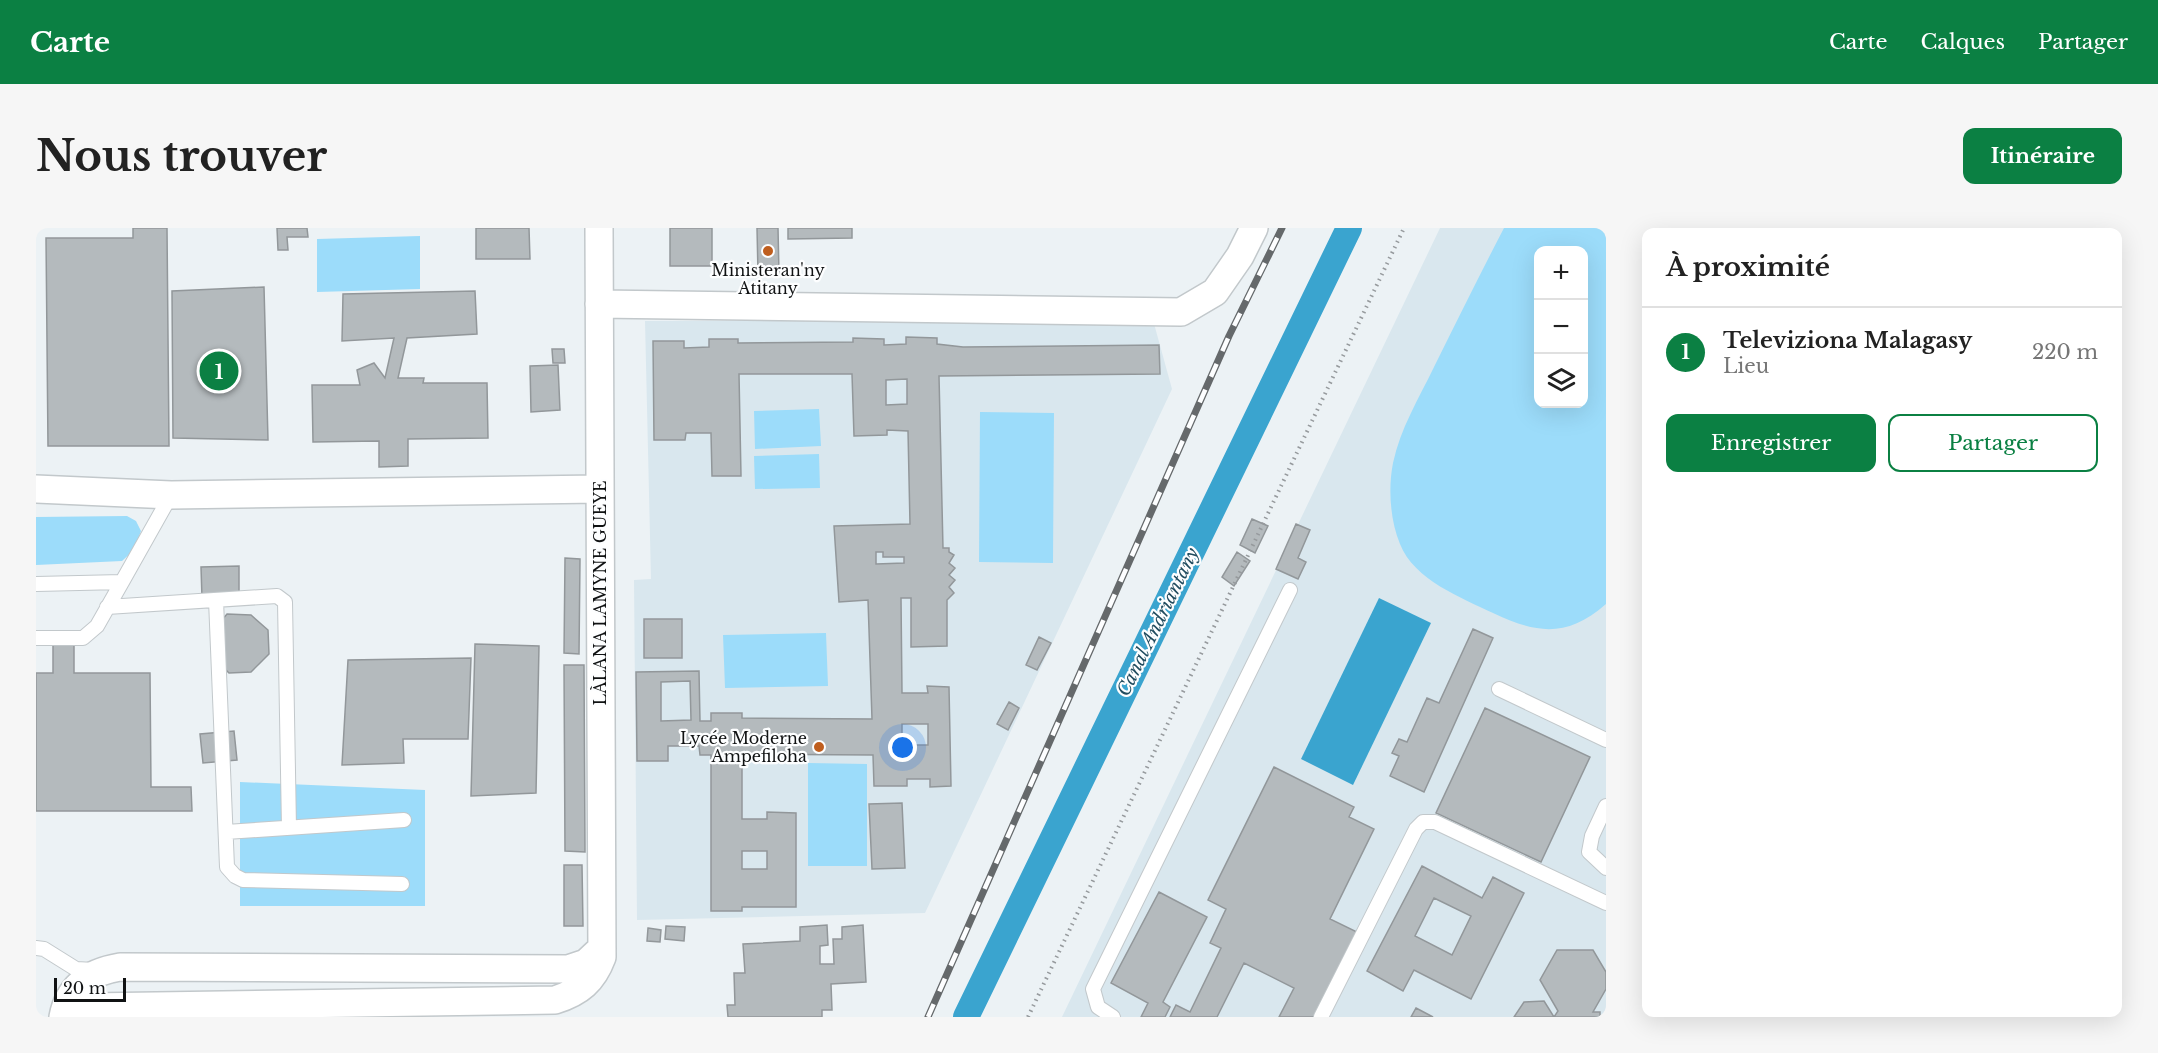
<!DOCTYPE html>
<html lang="fr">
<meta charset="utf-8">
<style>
:root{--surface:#fff;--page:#f6f6f6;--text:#222;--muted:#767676;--line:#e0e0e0;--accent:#0b8043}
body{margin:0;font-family:"Libre Baskerville",serif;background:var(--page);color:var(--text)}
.controls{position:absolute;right:18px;top:18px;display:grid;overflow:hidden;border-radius:12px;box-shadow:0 6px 24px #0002}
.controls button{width:54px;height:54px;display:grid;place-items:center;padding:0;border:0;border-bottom:2px solid var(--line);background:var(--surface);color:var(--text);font:30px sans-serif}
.scale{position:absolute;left:18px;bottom:15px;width:72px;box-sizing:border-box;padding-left:6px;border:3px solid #101213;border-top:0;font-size:16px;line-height:21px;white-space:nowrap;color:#101213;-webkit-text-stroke:4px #fdfeff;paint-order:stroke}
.you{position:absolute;left:867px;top:520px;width:21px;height:21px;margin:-15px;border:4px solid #fff;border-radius:50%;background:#1a73e8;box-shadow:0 0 0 9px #1a73e833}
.badge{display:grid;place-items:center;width:39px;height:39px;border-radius:50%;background:var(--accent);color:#fff;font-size:20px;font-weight:700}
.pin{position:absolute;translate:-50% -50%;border:3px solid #fff;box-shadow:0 2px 6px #0006}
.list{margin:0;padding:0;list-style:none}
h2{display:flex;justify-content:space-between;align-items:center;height:78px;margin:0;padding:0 24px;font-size:26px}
h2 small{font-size:20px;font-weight:400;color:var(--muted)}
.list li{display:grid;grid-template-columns:39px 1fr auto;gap:18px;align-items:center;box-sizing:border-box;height:90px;padding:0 24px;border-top:2px solid var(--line)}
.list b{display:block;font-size:22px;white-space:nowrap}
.list p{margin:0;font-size:20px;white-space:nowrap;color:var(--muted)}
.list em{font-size:20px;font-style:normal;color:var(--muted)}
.actions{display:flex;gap:12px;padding:18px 24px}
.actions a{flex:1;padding:14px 0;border:2px solid var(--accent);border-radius:12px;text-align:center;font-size:21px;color:var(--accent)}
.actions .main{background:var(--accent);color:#fff}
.icon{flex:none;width:33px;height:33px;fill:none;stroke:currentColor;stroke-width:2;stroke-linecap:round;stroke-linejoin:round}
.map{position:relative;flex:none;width:1570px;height:789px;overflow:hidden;border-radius:12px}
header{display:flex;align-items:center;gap:36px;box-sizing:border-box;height:84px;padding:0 30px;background:var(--accent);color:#fff}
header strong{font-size:28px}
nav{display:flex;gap:33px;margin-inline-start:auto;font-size:21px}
.intro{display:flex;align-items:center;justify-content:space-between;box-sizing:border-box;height:144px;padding:0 36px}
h1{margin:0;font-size:42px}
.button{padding:15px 27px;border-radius:12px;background:var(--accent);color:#fff;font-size:21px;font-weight:700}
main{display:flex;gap:36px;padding:0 36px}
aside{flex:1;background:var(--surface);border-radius:12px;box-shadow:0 6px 24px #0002}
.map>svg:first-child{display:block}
.built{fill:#d9e7ee;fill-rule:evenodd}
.green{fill:#9cdcfa;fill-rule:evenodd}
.water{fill:#3aa4cf}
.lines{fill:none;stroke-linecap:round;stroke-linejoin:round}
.stream{stroke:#3aa4cf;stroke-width:8}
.canal{stroke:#3aa4cf;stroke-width:26}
.building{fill:#b4babd;stroke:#92979a;stroke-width:1.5;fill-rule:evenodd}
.service-casing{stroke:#c2c8cb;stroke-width:16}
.minor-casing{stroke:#c2c8cb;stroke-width:30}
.path{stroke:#969a9d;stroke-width:4;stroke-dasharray:1.5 4.5;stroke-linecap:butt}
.service{stroke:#fff;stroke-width:14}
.minor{stroke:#fff;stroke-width:27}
.rail-casing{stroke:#65696b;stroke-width:7}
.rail{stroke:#fdfeff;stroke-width:4.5;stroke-dasharray:14;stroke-linecap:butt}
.poi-dot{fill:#bf5e1e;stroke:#fdfeff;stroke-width:2}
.labels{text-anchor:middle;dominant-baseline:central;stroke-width:4.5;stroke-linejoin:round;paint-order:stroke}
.poi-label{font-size:16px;fill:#101213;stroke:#fdfeff}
.street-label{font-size:16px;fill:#101213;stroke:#fdfeff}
.water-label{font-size:18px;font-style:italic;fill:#214c5f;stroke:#fdfeff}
</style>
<header>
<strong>Carte</strong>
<nav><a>Carte</a><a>Calques</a><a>Partager</a></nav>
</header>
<div class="intro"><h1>Nous trouver</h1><a class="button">Itinéraire</a></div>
<main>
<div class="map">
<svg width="1570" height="789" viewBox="0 0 1570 789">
<rect width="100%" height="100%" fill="#ecf2f5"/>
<path class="built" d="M1404,0H1570V789H1026ZM1502,22H1548V176H1502Z
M1117,92L1136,161L889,685L601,692L598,352L615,351L609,93Z"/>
<path class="green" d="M1468,0H1570V376C1531,410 1501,406 1457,385C1426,370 1378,352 1364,316C1354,292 1352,260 1357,235C1364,201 1383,170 1398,139C1421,93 1444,46 1468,0ZM1502,22H1548V176H1502Z
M384,8V61L281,64V11Z
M783,181L785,218L719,221L718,183Z
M944,184L1018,185L1017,335L943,334Z
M783,226L784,260L719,261L718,228Z
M91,288L100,293L105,303L98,322L86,333L0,337V289Z
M790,405L792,458L689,460L687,407Z
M772,535L831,536V638H772Z
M204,554L389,562V678H204Z"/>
<path class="water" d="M1343,370L1395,395L1317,557L1265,531Z"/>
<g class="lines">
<path class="stream" d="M1238,147L1306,0"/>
<path class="canal" d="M930,789L1313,0"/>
</g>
<path class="building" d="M97,0H131L133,218H12L10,10H97Z
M241,0H271L272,9H251L252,22H242Z
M440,0H493L494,31H440Z
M634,0H676V38H634Z
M721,0H742L743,46H722Z
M752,0H816V10L752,11Z
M228,59L232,212L137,210L136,63Z
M439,63L441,106L371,110L362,150H388L387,155H451L452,210L372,211V238L343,239V213L277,214L276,157H324L321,142L338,135L349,150L358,110L306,113L307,66Z
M870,109L901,110V116L927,119L1123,117L1124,146L903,148L907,320H913V324L918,327L913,335L919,340L913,347L919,352L913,359L918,365L911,372V418L875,419V370H865L866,465H892L891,458L913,459L915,558L894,559V551H871V558H838L837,527L706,526V591H731V584L760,585V679H706V683H675V527H664L663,518H632V533H601L600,444L663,443L664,493H675V485H706V490L836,491L832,372L803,374L798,298L874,296L872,203L851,202V207L818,208L816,146H703L705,248H676L675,205H650L649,212H618L617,113H648V120L673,119V111H702V115L817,114V110L848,111V117L870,116ZM871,151V176L850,177V152ZM840,324H847V329H868V335L840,336ZM654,453L655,492L625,493V454ZM866,496H892V517H866ZM706,623H731V641H706Z
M516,121H528L529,135H517Z
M522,137L524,182L495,184L494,138Z
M1216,291L1232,298L1219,325L1204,317Z
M1260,296L1274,302L1262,330L1270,334L1262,351L1240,341Z
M1201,324L1214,333L1198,358L1186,349Z
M529,330L544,331L543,426L528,425Z
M203,338V369L166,370L165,339Z
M191,386L215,387L232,402L233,426L215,444L193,445L176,428V404Z
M608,391H646V430H608Z
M1437,401L1457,410L1388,564L1354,548L1363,528L1356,525L1363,511L1371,514L1391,470L1403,475Z
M1003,409L1015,415L1001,442L990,437Z
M17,414H38V445H114L115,559H155L156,583H0V445H17Z
M439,416L503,418L500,565L435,568Z
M435,430L432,511H367L368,535L306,537L312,432Z
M528,437H548L549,624L529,623Z
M973,474L983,480L972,502L961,496Z
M1449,480L1554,529L1505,634L1400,585Z
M198,503L201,532L167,535L164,506Z
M1238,539L1318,579L1313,589L1338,601L1294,691L1321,704L1279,789H1243L1258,760L1208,735L1181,789H1134L1140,777L1154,784L1185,720L1174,715L1190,681L1172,672Z
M866,575L869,640L836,641L833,576Z
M528,637H546L547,698H528Z
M1386,638L1446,670L1457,649L1488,665L1435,771L1378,742L1367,763L1331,743ZM1398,670L1435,688L1416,727L1379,708Z
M1123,664L1171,689L1127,774L1134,779L1129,789H1105L1112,775L1075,755Z
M791,697L792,717L784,718V736H798L797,711H806V699L827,697L830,754L795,756L796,782H786V789H692L691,777H699L698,745H709L707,716L764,713V699Z
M630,698L649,699L648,713L629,711Z
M612,700L625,702L624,714L611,713Z
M1521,722H1557L1570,744V761L1557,784H1564V789H1518L1522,783L1504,752Z
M1508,773L1518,789H1478L1488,774Z
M1380,780L1397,789H1375Z"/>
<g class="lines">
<defs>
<path id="service" d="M0,356L86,354L135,267
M180,372L191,639L199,648L207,652L366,656
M71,379L241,368L249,374L253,600
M0,410H47L61,398L86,354
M1463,461L1570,512
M1570,578L1556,608L1553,624L1570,640
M190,604L368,592
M0,720L8,721L40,741L59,742
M1077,789L1062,779L1057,761L1254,362
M1285,789L1380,601L1387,594H1399L1570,675"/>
<path id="minor" d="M563,76L1145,84L1179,64L1204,28L1218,0
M0,261L135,267L563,261
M27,789C33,757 54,744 84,739L532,741L550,735L566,720
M38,789L53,779L519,772C544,764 557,753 566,729L563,0"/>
</defs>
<use href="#service" class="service-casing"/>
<use href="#minor" class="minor-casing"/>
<path class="path" d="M992,789L1368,0"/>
<use href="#service" class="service"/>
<use href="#minor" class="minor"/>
<defs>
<path id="rail" d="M892,789L1193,108L1246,0"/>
</defs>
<use href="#rail" class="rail-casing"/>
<use href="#rail" class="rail"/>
</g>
<g class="poi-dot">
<circle cx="732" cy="23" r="6"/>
<circle cx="783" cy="519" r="6"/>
</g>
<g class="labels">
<g class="poi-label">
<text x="732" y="42">Ministeran'ny<tspan x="732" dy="18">Atitany</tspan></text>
<text x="771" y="510" text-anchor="end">Lycée Moderne<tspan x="771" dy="18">Ampefiloha</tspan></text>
</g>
<g class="street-label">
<text transform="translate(564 365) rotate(-90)">LÀLANA LAMYNE GUEYE</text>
</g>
<g class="water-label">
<text transform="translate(1122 394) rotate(-64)">Canal Andriantany</text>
</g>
</g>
</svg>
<div class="controls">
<button>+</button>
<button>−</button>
<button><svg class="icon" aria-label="layers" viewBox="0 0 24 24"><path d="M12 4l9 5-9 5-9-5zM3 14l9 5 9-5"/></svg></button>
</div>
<div class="scale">20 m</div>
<div class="you"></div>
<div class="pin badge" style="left:183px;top:143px">1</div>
</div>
<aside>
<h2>À proximité<small></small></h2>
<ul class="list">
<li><span class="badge">1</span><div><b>Televiziona Malagasy</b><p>Lieu</p></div><em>220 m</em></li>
</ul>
<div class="actions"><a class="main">Enregistrer</a><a>Partager</a></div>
</aside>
</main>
